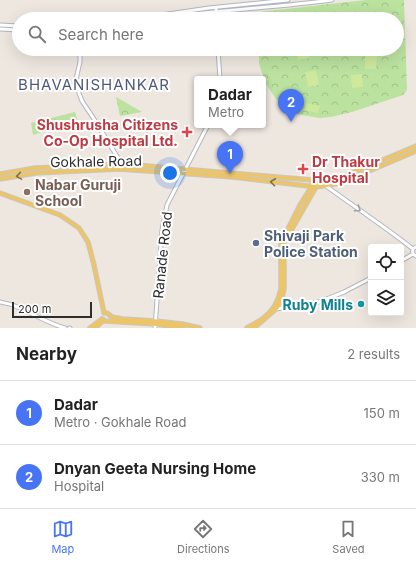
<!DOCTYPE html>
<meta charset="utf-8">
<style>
:root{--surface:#fff;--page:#f2f2f2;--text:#222;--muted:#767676;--line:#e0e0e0;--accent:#4674f5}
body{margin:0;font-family:Inter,sans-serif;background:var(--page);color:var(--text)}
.controls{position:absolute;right:12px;bottom:12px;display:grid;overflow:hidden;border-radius:4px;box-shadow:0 4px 16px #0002}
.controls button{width:36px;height:36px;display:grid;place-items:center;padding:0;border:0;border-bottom:1px solid var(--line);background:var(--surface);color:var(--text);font:20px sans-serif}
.scale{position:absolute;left:12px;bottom:10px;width:80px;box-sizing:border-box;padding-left:4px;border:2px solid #2d2d2d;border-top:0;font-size:11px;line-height:14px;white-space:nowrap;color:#2d2d2d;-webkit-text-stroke:3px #fff;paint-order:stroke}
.you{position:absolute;left:170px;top:173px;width:14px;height:14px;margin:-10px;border:3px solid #fff;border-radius:50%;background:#1a73e8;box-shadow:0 0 0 6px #1a73e833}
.badge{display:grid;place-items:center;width:26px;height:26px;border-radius:50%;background:var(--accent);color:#fff;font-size:13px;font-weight:700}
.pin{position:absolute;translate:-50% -33px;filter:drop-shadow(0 1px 2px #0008)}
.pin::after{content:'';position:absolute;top:21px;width:14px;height:12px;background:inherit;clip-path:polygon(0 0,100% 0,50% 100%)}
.popup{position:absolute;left:194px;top:76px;width:72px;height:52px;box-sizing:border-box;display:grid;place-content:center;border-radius:4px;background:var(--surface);filter:drop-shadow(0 1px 3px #0005);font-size:13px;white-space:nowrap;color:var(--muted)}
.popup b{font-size:15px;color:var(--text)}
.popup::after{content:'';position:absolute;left:50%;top:100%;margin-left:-8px;border:8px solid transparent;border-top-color:var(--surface)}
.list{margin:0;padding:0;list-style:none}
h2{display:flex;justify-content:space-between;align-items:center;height:52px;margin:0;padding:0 16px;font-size:17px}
h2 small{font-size:13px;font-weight:400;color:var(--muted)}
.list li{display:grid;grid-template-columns:26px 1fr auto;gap:12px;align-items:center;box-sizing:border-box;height:64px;padding:0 16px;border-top:1px solid var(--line)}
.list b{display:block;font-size:15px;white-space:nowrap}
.list p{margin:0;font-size:13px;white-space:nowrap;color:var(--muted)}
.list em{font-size:13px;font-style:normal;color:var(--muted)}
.icon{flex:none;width:22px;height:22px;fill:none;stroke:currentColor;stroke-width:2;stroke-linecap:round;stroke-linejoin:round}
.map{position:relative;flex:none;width:416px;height:328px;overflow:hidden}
.search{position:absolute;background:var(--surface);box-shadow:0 4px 16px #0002;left:12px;right:12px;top:12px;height:44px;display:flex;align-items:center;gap:10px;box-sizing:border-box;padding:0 14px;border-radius:22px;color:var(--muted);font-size:15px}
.sheet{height:180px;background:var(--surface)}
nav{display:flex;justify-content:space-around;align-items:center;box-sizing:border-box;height:56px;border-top:1px solid var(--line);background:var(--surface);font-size:11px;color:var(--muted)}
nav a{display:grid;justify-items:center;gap:2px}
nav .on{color:var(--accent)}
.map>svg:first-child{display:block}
.park{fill:url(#park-crowns)}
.pitch{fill:#cee99b}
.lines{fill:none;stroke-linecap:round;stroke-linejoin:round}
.tertiary-casing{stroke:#b3b7c0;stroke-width:5}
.secondary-casing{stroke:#b3b7c0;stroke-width:5}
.primary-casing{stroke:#c8c8c8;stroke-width:5.5}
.tertiary{stroke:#fff;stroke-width:3}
.secondary{stroke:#fff;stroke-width:3}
.primary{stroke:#edc466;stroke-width:3.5}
.oneway{stroke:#837147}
.oneway2{stroke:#a0a0a0}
.health-dot{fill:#e0444e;stroke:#fff;stroke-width:1.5}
.education-dot{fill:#8d6e63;stroke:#fff;stroke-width:1.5}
.service-dot{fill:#5c6f8a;stroke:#fff;stroke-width:1.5}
.culture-dot{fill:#0f9aa8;stroke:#fff;stroke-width:1.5}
.labels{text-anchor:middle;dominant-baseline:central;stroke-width:4;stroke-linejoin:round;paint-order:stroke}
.health-label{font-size:14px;font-weight:bold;fill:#be3a42;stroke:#fff;text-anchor:end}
.street-label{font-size:14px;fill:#2d2d2d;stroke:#fff}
.education-label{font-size:14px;font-weight:bold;fill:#785e54;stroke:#fff;text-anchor:start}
.service-label{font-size:14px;font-weight:bold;fill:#4e5e75;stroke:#fff;text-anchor:start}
.culture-label{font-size:14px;font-weight:bold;fill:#0d838f;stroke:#fff;text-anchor:end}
.neighbourhood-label{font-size:15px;letter-spacing:1px;fill:#4e5a7d;stroke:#fff}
</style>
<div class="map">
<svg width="416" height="328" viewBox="0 0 416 328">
<defs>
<pattern id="park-crowns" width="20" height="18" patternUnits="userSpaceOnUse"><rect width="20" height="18" fill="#bbe29f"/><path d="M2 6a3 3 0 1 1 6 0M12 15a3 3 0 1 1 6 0" fill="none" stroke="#a1c289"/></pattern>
</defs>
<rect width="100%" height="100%" fill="#eee7e0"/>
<path class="park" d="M366,0H404L407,90L403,95L352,112L331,117L319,118L296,114L276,99L266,84L259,64V49H397V19H259V12Z
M116,97L142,112L120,116Z
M75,112L78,121L33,135L31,123Z"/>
<path class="pitch" d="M296,49H307L309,58L298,60Z
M365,56H377L376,69H365Z
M316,70L319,85L308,87L305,72Z
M362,74L363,87L352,88L351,75Z
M306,103L320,106L318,113L304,110Z"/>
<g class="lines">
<defs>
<path id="tertiary" d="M216,8V19
M80,49V62L76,79L79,93L82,101L94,119L118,158L124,164
M218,49L220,79
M326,186C355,207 385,227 413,249
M416,247C413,248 412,251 413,254L416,256
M401,261L413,254
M276,309L319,302L344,292L371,278
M155,328L162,230L167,205L208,125"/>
<path id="secondary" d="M133,19L209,8L288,0
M155,19C214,10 273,8 332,0
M0,25L19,26
M0,29L19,30
M0,302C5,303 11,304 15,306C32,313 47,323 65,328
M69,328H70"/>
<path id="primary" d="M0,174L35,168L124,164L312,180L340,178L416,146
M0,179L36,173L119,169L233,177L316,187L341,183L416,151
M0,193L60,215L79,228L88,242L94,265L104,313
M104,313H107L112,317L123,319L155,321L182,324L200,328
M102,319L105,321L155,324L183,328
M90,328L102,319
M95,328L104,320
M247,328L261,320L269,313L274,307L278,299L281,289V243L300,205L312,186V180
M254,328L276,309L281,302L284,289V243L316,187V179"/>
</defs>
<use href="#tertiary" class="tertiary-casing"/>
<use href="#secondary" class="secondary-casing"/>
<use href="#primary" class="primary-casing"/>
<use href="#tertiary" class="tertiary"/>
<use href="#secondary" class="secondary"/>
<use href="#primary" class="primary"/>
</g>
<defs><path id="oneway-chevron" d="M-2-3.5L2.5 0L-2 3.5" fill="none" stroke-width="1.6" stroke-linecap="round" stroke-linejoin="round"/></defs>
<g class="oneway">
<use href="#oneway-chevron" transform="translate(19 176) rotate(171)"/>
<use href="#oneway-chevron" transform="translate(273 182) rotate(-173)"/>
</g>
<use class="oneway2" href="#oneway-chevron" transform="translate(358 209) rotate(35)"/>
<g class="health-dot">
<path d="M185 126h4v4h4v4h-4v4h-4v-4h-4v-4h4z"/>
<path d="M301 163h4v4h4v4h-4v4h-4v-4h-4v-4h4z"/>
</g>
<circle class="education-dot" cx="27" cy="192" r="4"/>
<circle class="service-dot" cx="256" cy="243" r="4"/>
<circle class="culture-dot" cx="361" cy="304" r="4"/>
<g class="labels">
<g class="health-label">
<text x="178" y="124">Shushrusha Citizens<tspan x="178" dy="16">Co-Op Hospital Ltd.</tspan></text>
<text x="312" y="161" text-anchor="start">Dr Thakur<tspan x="312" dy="16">Hospital</tspan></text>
</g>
<g class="street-label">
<text transform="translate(96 161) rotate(-1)">Gokhale Road</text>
<text transform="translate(162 255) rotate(-84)">Ranade Road</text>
</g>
<g class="education-label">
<text x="35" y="184">Nabar Guruji<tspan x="35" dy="16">School</tspan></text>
</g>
<g class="service-label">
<text x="264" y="235">Shivaji Park<tspan x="264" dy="16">Police Station</tspan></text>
</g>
<g class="culture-label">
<text x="353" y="304">Ruby Mills</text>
</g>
<g class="neighbourhood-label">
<text x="94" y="84">BHAVANISHANKAR</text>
</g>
</g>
</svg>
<div class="controls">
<button><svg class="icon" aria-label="locate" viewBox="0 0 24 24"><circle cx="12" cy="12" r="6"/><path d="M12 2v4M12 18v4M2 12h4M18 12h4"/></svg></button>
<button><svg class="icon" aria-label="layers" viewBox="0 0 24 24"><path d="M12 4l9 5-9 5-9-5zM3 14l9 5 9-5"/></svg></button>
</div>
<div class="scale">200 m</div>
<div class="you"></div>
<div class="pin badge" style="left:230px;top:174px">1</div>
<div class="popup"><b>Dadar</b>Metro</div>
<div class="pin badge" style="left:291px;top:122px">2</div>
<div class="search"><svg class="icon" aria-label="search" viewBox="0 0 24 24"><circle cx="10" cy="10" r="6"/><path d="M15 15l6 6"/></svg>Search here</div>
</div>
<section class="sheet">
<h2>Nearby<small>2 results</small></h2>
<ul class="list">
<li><span class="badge">1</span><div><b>Dadar</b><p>Metro · Gokhale Road</p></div><em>150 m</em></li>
<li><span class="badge">2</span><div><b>Dnyan Geeta Nursing Home</b><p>Hospital</p></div><em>330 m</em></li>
</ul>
</section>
<nav>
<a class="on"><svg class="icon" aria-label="map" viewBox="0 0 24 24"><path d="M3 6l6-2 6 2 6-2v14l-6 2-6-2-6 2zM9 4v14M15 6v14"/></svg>Map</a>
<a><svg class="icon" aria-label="directions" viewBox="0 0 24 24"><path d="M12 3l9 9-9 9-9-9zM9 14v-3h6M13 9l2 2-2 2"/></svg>Directions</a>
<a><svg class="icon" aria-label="saved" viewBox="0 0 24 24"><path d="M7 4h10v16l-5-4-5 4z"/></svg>Saved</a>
</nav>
